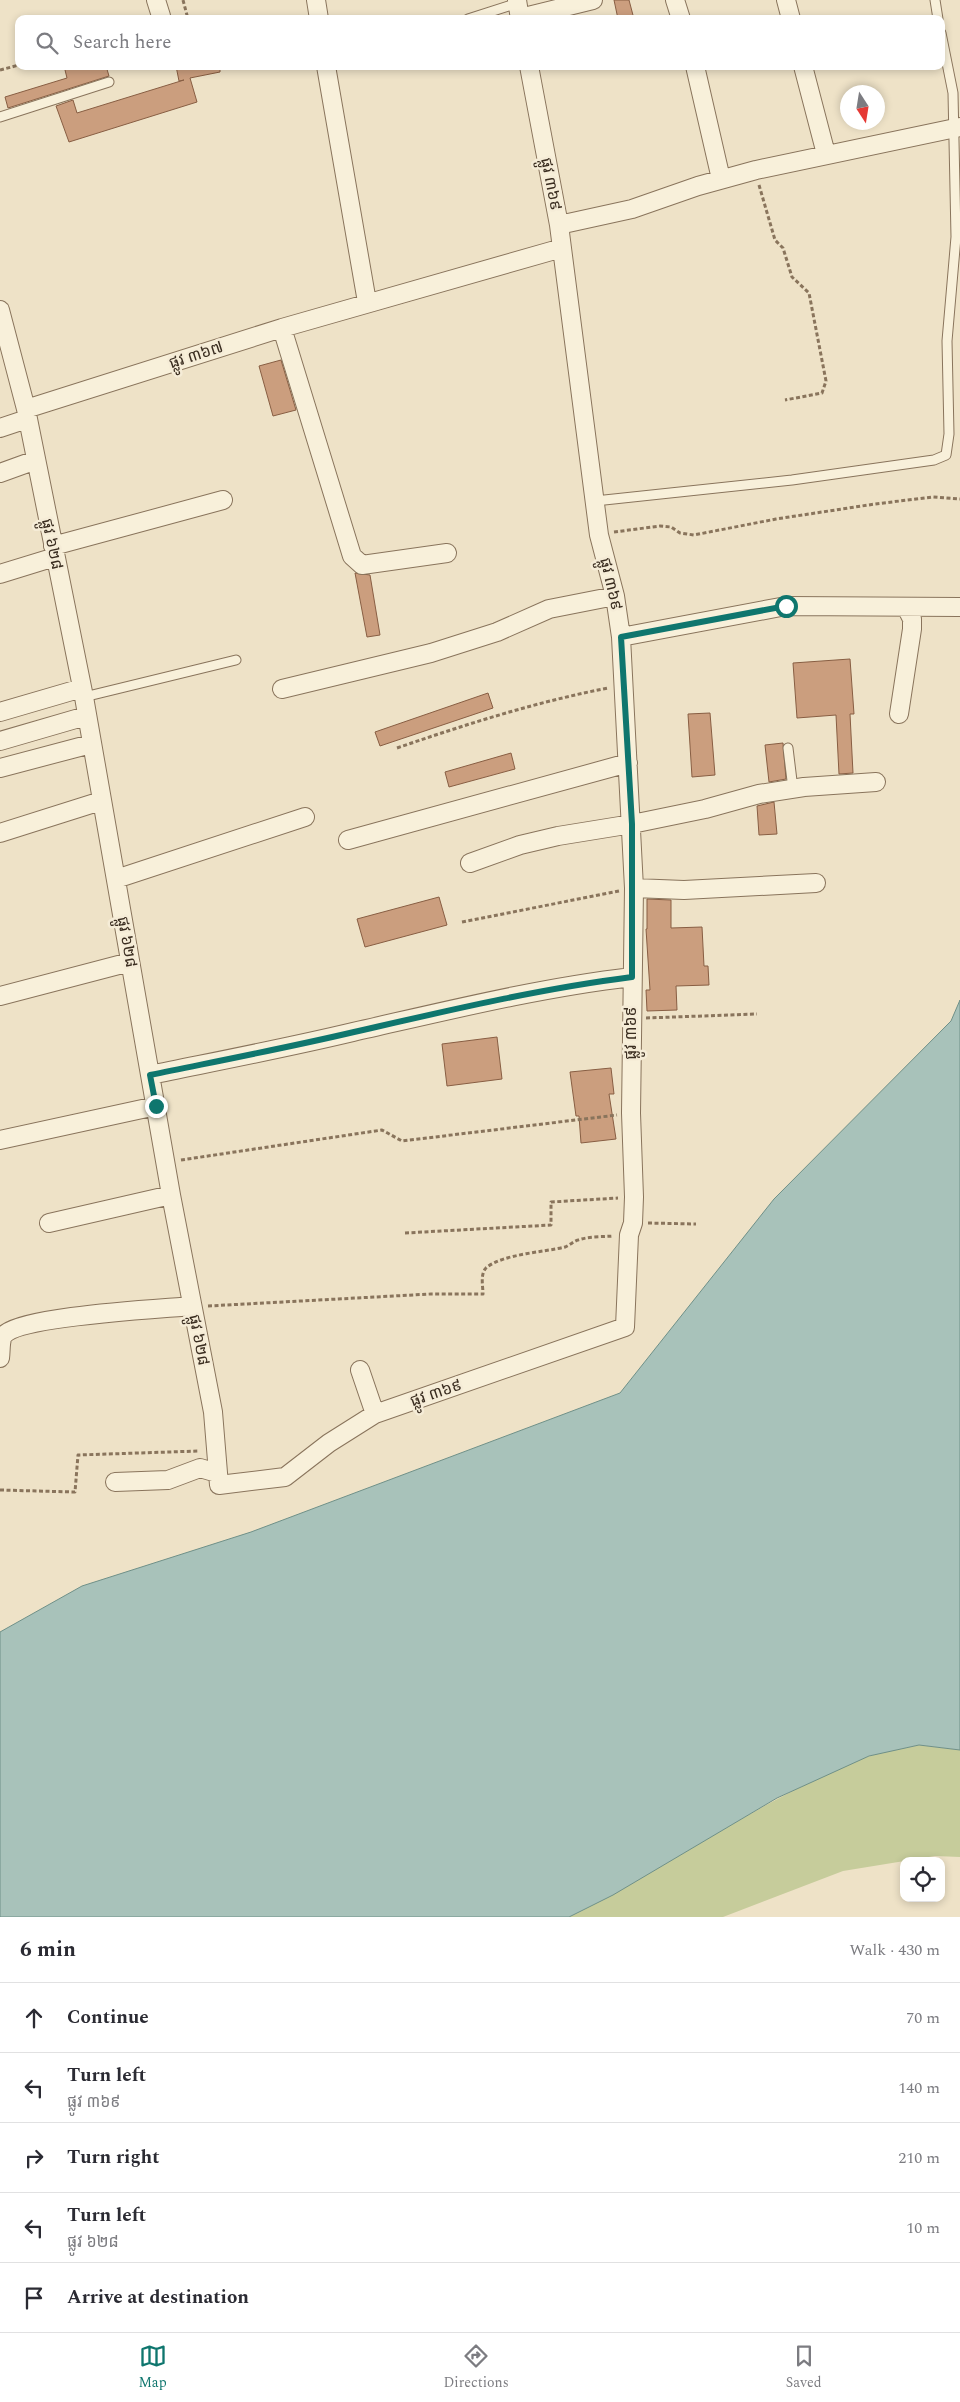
<!DOCTYPE html>
<meta charset="utf-8">
<style>
:root{--surface:#fff;--page:#f2f2f3;--text:#2b2b33;--muted:#7c7c81;--line:#e1e1e2;--accent:#0f766e}
body{margin:0;font-family:Spectral,"Noto Sans Khmer",serif;background:var(--page);color:var(--text)}
.controls{position:absolute;right:15px;bottom:15px;display:grid;overflow:hidden;border-radius:10px;box-shadow:0 2px 8px #0003}
.controls button{width:45px;height:45px;display:grid;place-items:center;padding:0;border:0;border-bottom:1px solid var(--line);background:var(--surface);color:var(--text);font:25px sans-serif}
.compass{position:absolute;left:840px;top:85px;width:45px;height:45px;border-radius:50%;background:var(--surface);box-shadow:0 2px 8px #0003;rotate:168deg}
.stop{position:absolute;width:15px;height:15px;margin:-11px;border:4px solid #0f766e;border-radius:50%;background:#fff}
.stop.end{background:#0f766e;border-color:#fff;box-shadow:0 1px 5px #0008}
.list{margin:0;padding:0;list-style:none}
h2{display:flex;justify-content:space-between;align-items:center;height:65px;margin:0;padding:0 20px;font-size:21px}
h2 small{font-size:16px;font-weight:400;color:var(--muted)}
.list li{display:grid;grid-template-columns:32px 1fr auto;gap:15px;align-items:center;box-sizing:border-box;height:70px;padding:0 20px;border-top:1px solid var(--line)}
.list b{display:block;font-size:19px;white-space:nowrap}
.list p{margin:0;font-size:16px;white-space:nowrap;color:var(--muted)}
.list em{font-size:16px;font-style:normal;color:var(--muted)}
.icon{flex:none;width:28px;height:28px;fill:none;stroke:currentColor;stroke-width:2;stroke-linecap:round;stroke-linejoin:round}
.map{position:relative;flex:none;width:960px;height:1917px;overflow:hidden}
.search{position:absolute;background:var(--surface);box-shadow:0 2px 8px #0003;left:15px;right:15px;top:15px;height:55px;display:flex;align-items:center;gap:12px;box-sizing:border-box;padding:0 18px;border-radius:10px;color:var(--muted);font-size:19px}
.sheet{height:415px;background:var(--surface)}
nav{display:flex;justify-content:space-around;align-items:center;box-sizing:border-box;height:70px;border-top:1px solid var(--line);background:var(--surface);font-size:14px;color:var(--muted)}
nav a{display:grid;justify-items:center;gap:2px}
nav .on{color:var(--accent)}
.map>svg:first-child{display:block}
.green{fill:#c6cc9b}
.water{fill:#a8c2ba;stroke:#6f9088}
.building{fill:#cb9e7e;stroke:#885e43}
.lines{fill:none;stroke-linecap:round;stroke-linejoin:round}
.lane-casing{stroke:#89745c;stroke-width:11}
.street-casing{stroke:#89745c;stroke-width:20}
.path{stroke:#89745c;stroke-width:3;stroke-dasharray:4 2.5;stroke-linecap:butt}
.lane{stroke:#f8f0da;stroke-width:9}
.street{stroke:#f8f0da;stroke-width:18}
.route{stroke:#0f766e;stroke-width:6}
.labels{text-anchor:middle;dominant-baseline:central;stroke-width:5;stroke-linejoin:round;paint-order:stroke}
.street-label{font-size:16px;fill:#3a2d20;stroke:#f5ecd7}
</style>
<div class="map">
<svg width="960" height="1917" viewBox="0 0 960 1917">
<rect width="100%" height="100%" fill="#eee2c7"/>
<path class="green" d="M919,1745L960,1750V1857L935,1856L843,1871L723,1917H569C670,1866 762,1798 867,1757C883,1751 902,1749 919,1745Z"/>
<path class="water" d="M960,1000V1750L919,1745L869,1756L777,1798L613,1895L569,1917H0V1632L82,1586L251,1532L620,1393L774,1199L951,1021Z"/>
<path class="building" d="M614,0H629L634,19H618Z
M64,66H106L109,76L8,108L5,97L67,78Z
M176,66H220V72L190,78L197,102L69,142L56,106L73,100L77,113L184,80L179,81Z
M281,360L296,410L273,416L259,366Z
M355,573L370,575L380,635L367,637Z
M850,659L854,714H850L853,773L839,774L836,715L797,718L793,663Z
M488,693L493,708L380,746L375,732Z
M710,713L715,775L692,777L688,714Z
M783,743L786,779L769,782L765,745Z
M511,753L515,769L449,787L445,772Z
M774,802L777,834L759,835L757,806Z
M439,897L447,925L365,947L357,919Z
M647,899L671,900V928L702,927L704,966H708L709,985L676,986L677,1010L647,1011L646,990H650L646,929H647Z
M497,1037L502,1079L447,1086L442,1044Z
M611,1068L614,1094H609L616,1139L581,1143L579,1116H576L570,1072Z"/>
<g class="lines">
<defs>
<path id="lane" d="M935,0L938,19
M468,19L518,3
M0,117L109,82
M595,501L792,480L934,460L946,455L949,434L947,341L956,237L953,93L941,33
M84,697L236,660
M788,748L793,789"/>
<path id="street" d="M156,0L161,16
M316,0L319,19
M517,0L520,19
M675,0L681,19
M786,0L791,19
M520,18L593,0
M326,66L367,302
M695,66L721,179
M803,66L826,154
M559,225L632,209L698,186L756,170L960,127
M0,310L26,409L84,697L171,1195L213,1412L219,1485L285,1477L329,1443L375,1414L625,1327L629,1235L633,1223L634,1197L631,1113L634,888L621,637L615,596L599,535L559,225L529,66
M282,328L352,556L362,565L447,553
M26,409L282,328L562,248
M0,428L27,419
M0,473L36,460
M53,546L223,500
M0,574L55,557
M621,637L786,606L960,607
M282,689L431,653L497,632L549,609L615,596
M0,712L82,688
M899,714L912,629V619L907,609
M0,741L86,716
M0,768L91,744
M0,833L101,801
M348,840L628,763
M470,863L520,845L558,836L632,824L705,809L759,794L804,787L876,782
M116,879L305,817
M634,888L684,890L816,883
M0,996L130,962
M150,1075C218,1061 286,1048 353,1032C446,1011 538,988 632,977
M0,1140L156,1106
M49,1223L171,1195
M0,1358C1,1352 0,1342 3,1336C18,1316 161,1309 192,1306
M360,1370L375,1414
M115,1482L168,1480L200,1468L217,1473"/>
</defs>
<use href="#lane" class="lane-casing"/>
<use href="#street" class="street-casing"/>
<path class="path" d="M183,0L188,19
M0,70L19,65
M759,185L775,240L783,248L792,277L809,293L826,381L822,393L785,400
M614,532L660,526L671,527L680,533L694,535L776,519L875,504L933,497L960,499
M397,748C467,724 536,702 608,688
M462,922L619,891
M646,1018L757,1014
M181,1160L382,1130L402,1141L617,1115
M648,1223L696,1224
M405,1233L551,1225V1202L618,1198
M208,1306L431,1294H483C483,1287 480,1274 486,1268C502,1254 545,1252 565,1247C570,1245 574,1241 578,1240C590,1236 602,1237 613,1236
M0,1490L75,1492L78,1455L199,1451"/>
<use href="#lane" class="lane"/>
<use href="#street" class="street"/>
</g>
<g class="lines">
<path class="route" d="M156,1106L150,1075C218,1061 286,1048 354,1032C446,1011 538,989 632,977V824L621,637L786,606"/>
</g>
<g class="labels">
<g class="street-label">
<text transform="translate(551 184) rotate(79)">ផ្លូវ ៣៦៩</text>
<text transform="translate(196 355) rotate(-18)">ផ្លូវ ៣៦៧</text>
<text transform="translate(52 544) rotate(78)">ផ្លូវ ៦២៨</text>
<text transform="translate(611 584) rotate(77)">ផ្លូវ ៣៦៩</text>
<text transform="translate(127 942) rotate(80)">ផ្លូវ ៦២៨</text>
<text transform="translate(631 1033) rotate(-90)">ផ្លូវ ៣៦៩</text>
<text transform="translate(199 1340) rotate(79)">ផ្លូវ ៦២៨</text>
<text transform="translate(436 1393) rotate(-19)">ផ្លូវ ៣៦៩</text>
</g>
</g>
</svg>
<div class="controls">
<button><svg class="icon" aria-label="locate" viewBox="0 0 24 24"><circle cx="12" cy="12" r="6"/><path d="M12 2v4M12 18v4M2 12h4M18 12h4"/></svg></button>
</div>
<svg class="compass" viewBox="-18 -18 36 36"><path d="M0-13l5 13h-10z" fill="#e53935"/><path d="M0 13l5-13h-10z" fill="#7c7c81"/></svg>
<div class="stop" style="left:786px;top:606px"></div>
<div class="stop end" style="left:156px;top:1106px"></div>
<div class="search"><svg class="icon" aria-label="search" viewBox="0 0 24 24"><circle cx="10" cy="10" r="6"/><path d="M15 15l6 6"/></svg>Search here</div>
</div>
<section class="sheet">
<h2>6 min<small>Walk · 430 m</small></h2>
<ul class="list">
<li><svg class="icon" aria-label="ahead" viewBox="0 0 24 24"><path d="M12 20V5M6 11l6-6 6 6"/></svg><div><b>Continue</b></div><em>70 m</em></li>
<li><svg class="icon" aria-label="left" viewBox="0 0 24 24"><path d="M17 20v-9H6M10 6l-5 5 5 5"/></svg><div><b>Turn left</b><p>ផ្លូវ ៣៦៩</p></div><em>140 m</em></li>
<li><svg class="icon" aria-label="right" viewBox="0 0 24 24"><path d="M7 20v-9h11M14 6l5 5-5 5"/></svg><div><b>Turn right</b></div><em>210 m</em></li>
<li><svg class="icon" aria-label="left" viewBox="0 0 24 24"><path d="M17 20v-9H6M10 6l-5 5 5 5"/></svg><div><b>Turn left</b><p>ផ្លូវ ៦២៨</p></div><em>10 m</em></li>
<li><svg class="icon" aria-label="arrive" viewBox="0 0 24 24"><path d="M6 21V4h12l-3 4 3 4H6"/></svg><div><b>Arrive at destination</b></div></li>
</ul>
</section>
<nav>
<a class="on"><svg class="icon" aria-label="map" viewBox="0 0 24 24"><path d="M3 6l6-2 6 2 6-2v14l-6 2-6-2-6 2zM9 4v14M15 6v14"/></svg>Map</a>
<a><svg class="icon" aria-label="directions" viewBox="0 0 24 24"><path d="M12 3l9 9-9 9-9-9zM9 14v-3h6M13 9l2 2-2 2"/></svg>Directions</a>
<a><svg class="icon" aria-label="saved" viewBox="0 0 24 24"><path d="M7 4h10v16l-5-4-5 4z"/></svg>Saved</a>
</nav>
